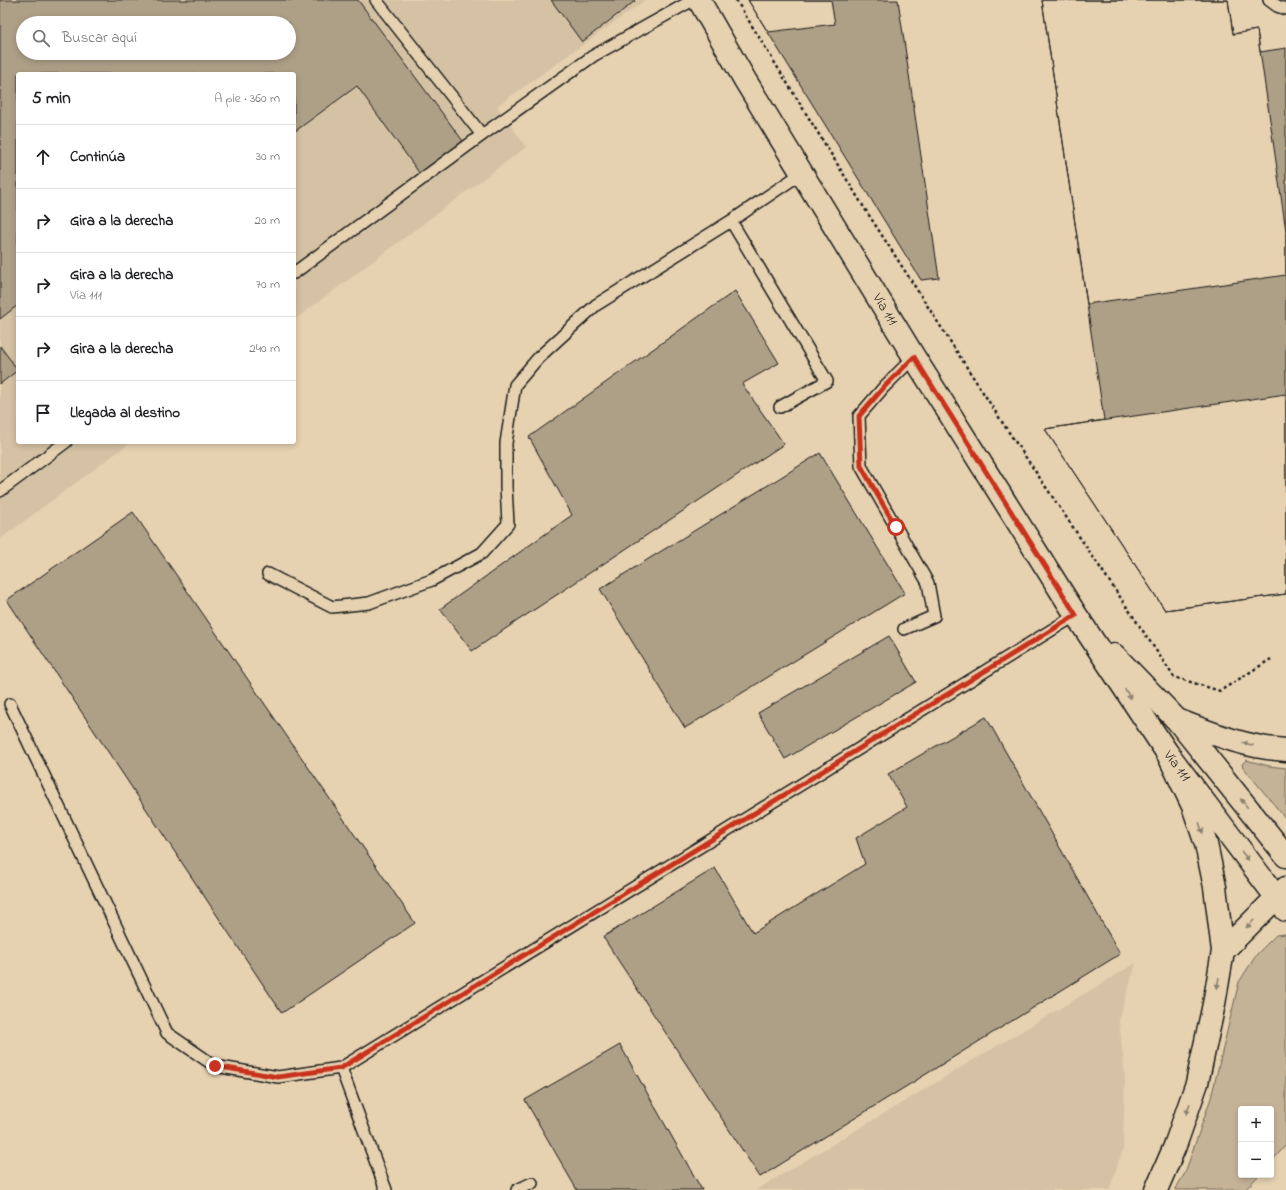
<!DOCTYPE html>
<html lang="es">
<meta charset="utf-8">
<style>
:root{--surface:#fff;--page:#f2f2f2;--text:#202124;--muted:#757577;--line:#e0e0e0}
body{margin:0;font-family:"Indie Flower",sans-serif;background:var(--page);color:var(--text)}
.controls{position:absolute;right:12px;bottom:12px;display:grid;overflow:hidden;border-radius:4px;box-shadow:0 2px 6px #0003}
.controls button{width:36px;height:36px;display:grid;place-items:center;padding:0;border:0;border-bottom:1px solid var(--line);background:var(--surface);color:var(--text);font:20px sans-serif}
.stop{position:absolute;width:12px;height:12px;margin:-9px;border:3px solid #c8321e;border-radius:50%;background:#fff}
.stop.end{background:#c8321e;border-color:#fff;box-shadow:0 1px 4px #0008}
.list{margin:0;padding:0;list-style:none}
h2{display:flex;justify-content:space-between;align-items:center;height:52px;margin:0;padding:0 16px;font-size:17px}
h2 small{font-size:13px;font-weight:400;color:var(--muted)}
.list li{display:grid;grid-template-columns:26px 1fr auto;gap:12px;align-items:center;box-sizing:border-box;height:64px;padding:0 16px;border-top:1px solid var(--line)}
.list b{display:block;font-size:15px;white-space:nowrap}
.list p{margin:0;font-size:13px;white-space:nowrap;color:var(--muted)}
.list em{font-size:13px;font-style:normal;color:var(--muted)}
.icon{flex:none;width:22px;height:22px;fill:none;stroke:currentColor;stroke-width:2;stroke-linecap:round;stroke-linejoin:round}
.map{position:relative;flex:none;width:1286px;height:1190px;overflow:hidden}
.search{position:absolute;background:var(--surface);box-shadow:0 2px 6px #0003;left:16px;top:16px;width:280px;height:44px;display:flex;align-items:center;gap:10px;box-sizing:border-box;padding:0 14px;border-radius:22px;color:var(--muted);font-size:15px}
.panel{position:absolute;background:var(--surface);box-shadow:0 2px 6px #0003;left:16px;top:72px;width:280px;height:372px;border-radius:4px}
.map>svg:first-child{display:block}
.built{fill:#d5c2a4;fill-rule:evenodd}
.green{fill:#c5b398;stroke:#70685a}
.building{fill:#ae9f87;stroke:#1c1c1c;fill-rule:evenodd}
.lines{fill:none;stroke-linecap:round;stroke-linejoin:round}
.lane-casing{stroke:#1c1c1c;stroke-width:14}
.secondary-casing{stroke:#1c1c1c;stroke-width:25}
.highway-casing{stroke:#1c1c1c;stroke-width:25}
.path{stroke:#1c1c1c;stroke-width:2.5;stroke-dasharray:3 3;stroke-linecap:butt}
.lane{stroke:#e6d1b0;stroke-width:11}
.secondary{stroke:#e6d1b0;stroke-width:22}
.highway{stroke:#e6d1b0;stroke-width:22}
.oneway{fill:#8b806d}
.route{stroke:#c8321e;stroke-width:5}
.labels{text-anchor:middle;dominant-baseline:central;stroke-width:3.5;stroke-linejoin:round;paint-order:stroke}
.street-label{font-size:14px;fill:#1c1c1c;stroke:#e6d1b0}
</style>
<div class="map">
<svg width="1286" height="1190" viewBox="0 0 1286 1190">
<rect width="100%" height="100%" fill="#e6d1b0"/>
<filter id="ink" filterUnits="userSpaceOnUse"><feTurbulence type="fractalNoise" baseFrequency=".025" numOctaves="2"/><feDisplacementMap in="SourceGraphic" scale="8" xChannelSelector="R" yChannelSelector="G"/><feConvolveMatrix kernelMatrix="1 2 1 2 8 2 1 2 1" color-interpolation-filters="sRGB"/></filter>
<g filter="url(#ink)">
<path class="built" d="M0,0H644V1L497,106L526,147L294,320V74H18V442H131L0,539ZM23,23H289V53H23Z
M1136,963L1119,1020L1125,1078L1123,1149L1109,1190H756Z"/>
<path class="green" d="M1246,760L1269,766L1286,768V819L1243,767L1242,764Z
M1285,934L1286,936V1145L1271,1162V1109H1241V1175H1259L1245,1190H1175L1185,1173L1211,1098L1239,982L1257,954L1276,935Z"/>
<path class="building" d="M0,0H358L463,141L420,174L357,86L294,132V74H18V305L0,319ZM23,23H289V53H23Z
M551,0H634L635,1L582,42Z
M748,0H898L939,278L921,280Z
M748,0H831L835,24L768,32Z
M1042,0H1228L1233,34L1257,30L1260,52L1286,48V594L1165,610L1045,429L1104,420Z
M1042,0H1228L1233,34L1257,30L1286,231V275L1087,304Z
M735,291L779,363L742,384L784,444L472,651L440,609L572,515L529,437Z
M0,346L18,370L0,384Z
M1286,394V594L1165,610L1045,429Z
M820,453L905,593L685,728L600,589Z
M133,512L415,923L282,1013L7,600Z
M889,636L916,682L785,759L758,713Z
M986,717L1120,954L760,1177L603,937L715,868L753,933L865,864L856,838L907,807L888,774Z
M620,1045L702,1190H577L525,1100Z"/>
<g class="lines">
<defs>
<path id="lane" d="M376,0L482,135
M1269,0L1277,6L1286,9
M731,221L827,381L780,407
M294,273L482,135L593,56L693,0
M0,491L66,442
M268,574L332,607L369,603L432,580L482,553L508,524L506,486V443L515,385L539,357L596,305L731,221L802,173
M904,629L934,616L928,583L861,466L859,416L884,387L914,357
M10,704L167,1033L215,1066L278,1077L341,1068L1076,615
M341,1068L386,1190
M517,1190L532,1183"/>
<g id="secondary">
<path id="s1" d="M699,0L745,80L914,357L1076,615L1168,754L1286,910"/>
<path d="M1114,655L1177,720L1286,856"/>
</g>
<path id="highway" d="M1177,720C1213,734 1248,748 1286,750
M1223,951L1286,888
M1156,1190L1175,1146L1197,1083L1214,1004L1223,951L1215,887L1206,844L1193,806L1168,754"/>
</defs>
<use href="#lane" class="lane-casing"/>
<use href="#secondary" class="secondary-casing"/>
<use href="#highway" class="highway-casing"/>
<path class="path" d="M736,0L865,209L1004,425L1174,677L1220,691L1271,659"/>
<use href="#lane" class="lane"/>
<use href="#secondary" class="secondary"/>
<use href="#highway" class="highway"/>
</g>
<defs><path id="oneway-solid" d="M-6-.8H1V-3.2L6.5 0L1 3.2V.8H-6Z"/></defs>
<g class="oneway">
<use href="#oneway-solid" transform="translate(1128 694) rotate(56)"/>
<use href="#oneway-solid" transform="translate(1248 744) rotate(-166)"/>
<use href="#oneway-solid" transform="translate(1244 803) rotate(-129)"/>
<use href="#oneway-solid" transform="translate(1201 828) rotate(72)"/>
<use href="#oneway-solid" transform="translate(1245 856) rotate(53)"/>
<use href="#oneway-solid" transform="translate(1250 924) rotate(135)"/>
<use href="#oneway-solid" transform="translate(1218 983) rotate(99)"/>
<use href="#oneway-solid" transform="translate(1188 1109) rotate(109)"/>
</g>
</g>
<g class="lines" filter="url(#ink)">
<path class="route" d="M215,1066L278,1077L341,1068L1076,615L914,357L884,387L859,416L861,466L896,527"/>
</g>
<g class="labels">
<g class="street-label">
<text stroke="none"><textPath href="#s1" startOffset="361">Vía 111</textPath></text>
<text stroke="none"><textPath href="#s1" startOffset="903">Vía 111</textPath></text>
</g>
</g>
</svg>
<div class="controls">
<button>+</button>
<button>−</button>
</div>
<div class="stop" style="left:896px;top:527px"></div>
<div class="stop end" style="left:215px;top:1066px"></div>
<div class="search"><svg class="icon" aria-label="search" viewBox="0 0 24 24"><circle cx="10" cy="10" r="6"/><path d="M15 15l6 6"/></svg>Buscar aquí</div>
<section class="panel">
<h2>5 min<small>A pie · 360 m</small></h2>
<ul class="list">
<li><svg class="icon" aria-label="ahead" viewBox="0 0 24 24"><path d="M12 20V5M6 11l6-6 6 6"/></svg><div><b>Continúa</b></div><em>30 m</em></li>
<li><svg class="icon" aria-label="right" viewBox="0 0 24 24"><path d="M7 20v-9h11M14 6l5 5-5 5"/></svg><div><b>Gira a la derecha</b></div><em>20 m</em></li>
<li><svg class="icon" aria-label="right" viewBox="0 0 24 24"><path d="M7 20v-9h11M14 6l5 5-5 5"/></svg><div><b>Gira a la derecha</b><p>Vía 111</p></div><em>70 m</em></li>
<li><svg class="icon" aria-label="right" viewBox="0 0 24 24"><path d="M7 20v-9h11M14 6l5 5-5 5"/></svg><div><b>Gira a la derecha</b></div><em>240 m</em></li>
<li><svg class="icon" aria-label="arrive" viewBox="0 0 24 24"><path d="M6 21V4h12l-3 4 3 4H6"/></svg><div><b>Llegada al destino</b></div></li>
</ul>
</section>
</div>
